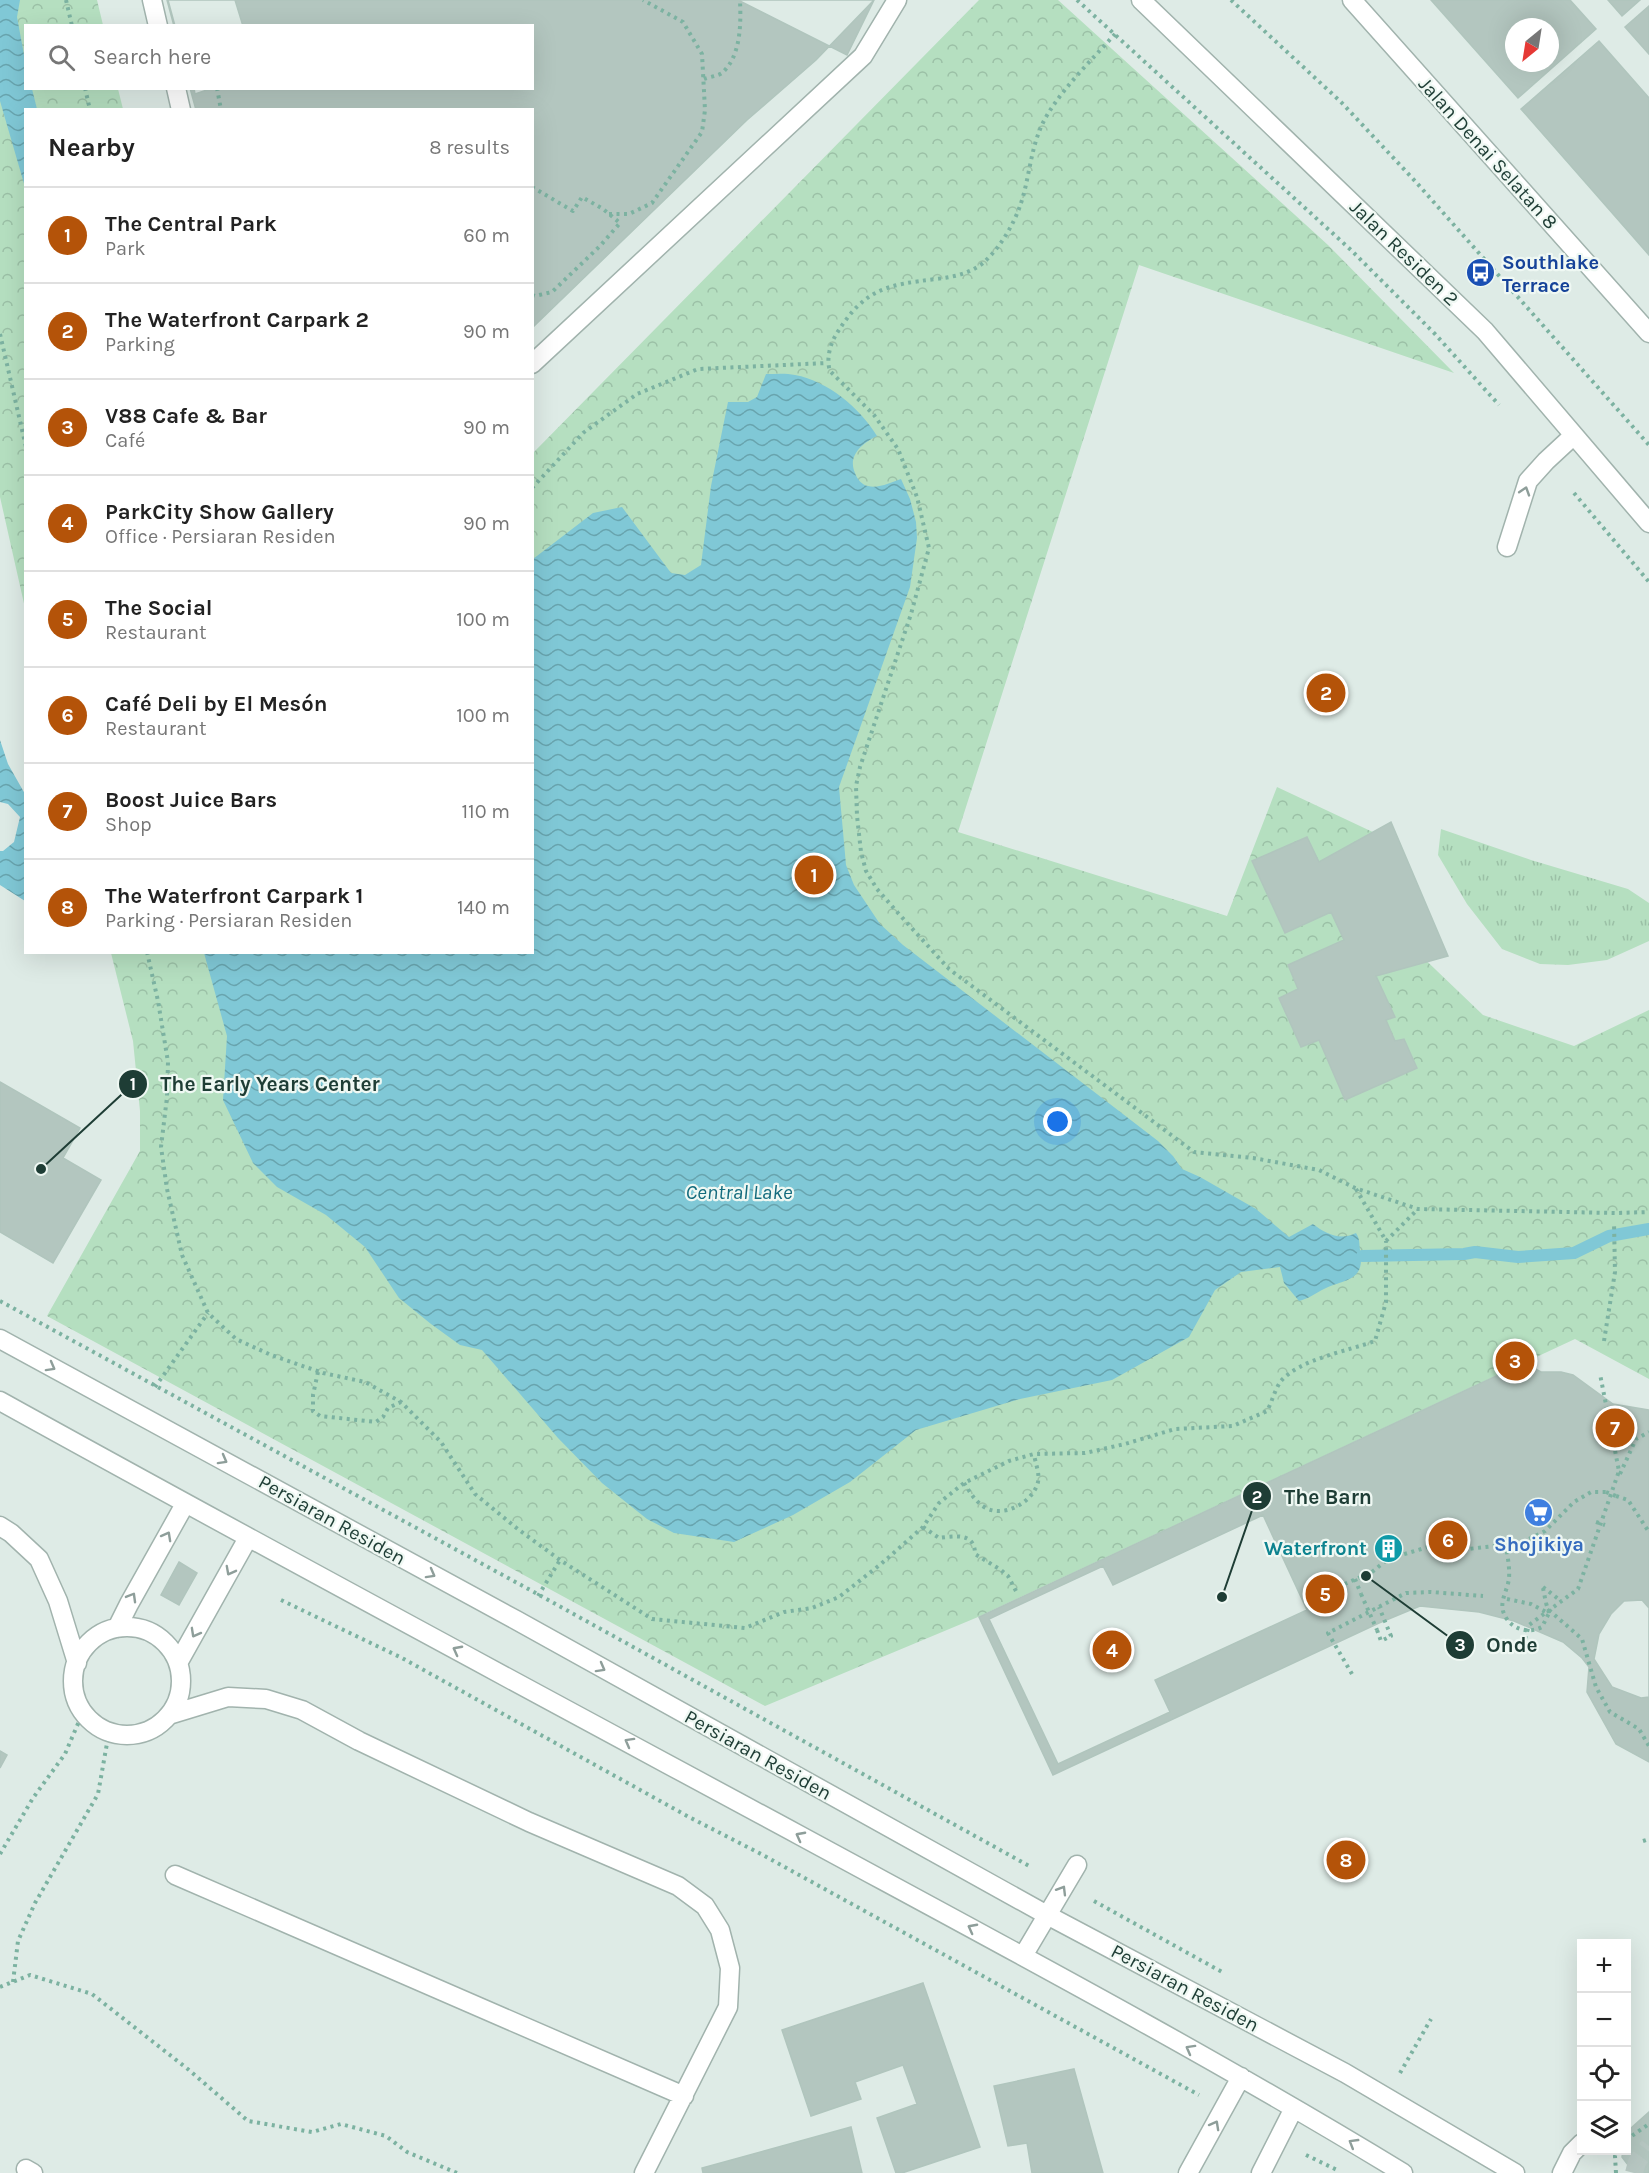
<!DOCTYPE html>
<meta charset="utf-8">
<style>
:root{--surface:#fff;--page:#f6f6f6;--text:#222;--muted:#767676;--line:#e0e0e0;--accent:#b45309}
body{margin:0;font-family:Karla,sans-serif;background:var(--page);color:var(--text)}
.controls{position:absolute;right:18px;bottom:18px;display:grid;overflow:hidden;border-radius:0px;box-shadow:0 6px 24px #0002}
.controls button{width:54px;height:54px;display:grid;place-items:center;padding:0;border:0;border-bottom:2px solid var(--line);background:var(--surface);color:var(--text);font:30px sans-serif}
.compass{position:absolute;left:1505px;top:18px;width:54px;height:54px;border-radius:50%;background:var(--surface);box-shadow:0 6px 24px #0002;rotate:210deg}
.you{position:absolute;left:1058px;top:1122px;width:21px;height:21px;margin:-15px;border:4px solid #fff;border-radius:50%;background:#1a73e8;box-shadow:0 0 0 9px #1a73e833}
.badge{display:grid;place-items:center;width:39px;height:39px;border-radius:50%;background:var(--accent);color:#fff;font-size:20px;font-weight:700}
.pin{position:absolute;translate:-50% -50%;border:3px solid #fff;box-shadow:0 2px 6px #0006}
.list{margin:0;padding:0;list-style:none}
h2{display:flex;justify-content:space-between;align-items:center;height:78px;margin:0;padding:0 24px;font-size:26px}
h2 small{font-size:20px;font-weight:400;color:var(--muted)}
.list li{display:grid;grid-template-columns:39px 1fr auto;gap:18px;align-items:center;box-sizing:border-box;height:96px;padding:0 24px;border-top:2px solid var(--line)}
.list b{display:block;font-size:22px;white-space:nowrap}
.list p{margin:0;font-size:20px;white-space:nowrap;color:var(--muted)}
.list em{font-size:20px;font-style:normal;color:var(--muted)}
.icon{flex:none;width:33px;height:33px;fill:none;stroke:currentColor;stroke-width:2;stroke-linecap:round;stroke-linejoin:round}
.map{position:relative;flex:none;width:1649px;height:2173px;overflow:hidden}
.search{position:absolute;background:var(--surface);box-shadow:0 6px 24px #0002;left:24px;top:24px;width:510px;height:66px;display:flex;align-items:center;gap:15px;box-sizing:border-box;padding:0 21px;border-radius:0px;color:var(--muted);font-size:22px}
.panel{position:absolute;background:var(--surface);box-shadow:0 6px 24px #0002;left:24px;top:108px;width:510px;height:846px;border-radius:0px}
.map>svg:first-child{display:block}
.grass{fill:url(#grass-tufts)}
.forest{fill:url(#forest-crowns)}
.water{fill:url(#water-waves)}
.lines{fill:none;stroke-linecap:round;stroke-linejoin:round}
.stream{stroke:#80c8d6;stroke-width:12}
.building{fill:#b3c6bf;stroke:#b0c5bd;stroke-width:1.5;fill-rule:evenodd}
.minor-tunnel{stroke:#b8c8c3;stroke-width:18;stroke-dasharray:18 9;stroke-linecap:butt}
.minor-casing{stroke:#a1b3ad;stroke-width:21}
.path{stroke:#7cb2a1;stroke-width:4;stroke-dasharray:3 4.5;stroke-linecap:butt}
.minor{stroke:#fff;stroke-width:18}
.path-bridge{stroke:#7cb2a1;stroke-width:4;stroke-dasharray:3 4.5;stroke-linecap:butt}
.oneway{stroke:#8e9e9a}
.labels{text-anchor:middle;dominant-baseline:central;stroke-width:4.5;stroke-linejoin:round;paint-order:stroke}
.street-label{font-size:20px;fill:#1e3d35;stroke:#eff8f3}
.transit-label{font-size:20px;font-weight:bold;fill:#164399;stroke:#eff8f3;text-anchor:start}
.shop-label{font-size:20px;font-weight:bold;fill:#366cbe;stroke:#eff8f3}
.culture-label{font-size:20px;font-weight:bold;fill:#0d838f;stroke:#eff8f3;text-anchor:end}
.water-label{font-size:21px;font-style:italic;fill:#136b7d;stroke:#eff8f3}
.leader{fill:none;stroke:#1e3d35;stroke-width:2}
.callout-dot{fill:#1e3d35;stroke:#eff8f3;stroke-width:2}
.mark-label{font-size:18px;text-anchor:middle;font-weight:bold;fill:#fff}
.callout-label{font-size:21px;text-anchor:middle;font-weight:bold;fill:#1e3d35;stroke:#eff8f3;stroke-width:4.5;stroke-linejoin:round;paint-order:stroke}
</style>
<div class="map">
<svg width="1649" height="2173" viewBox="0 0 1649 2173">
<defs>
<pattern id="grass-tufts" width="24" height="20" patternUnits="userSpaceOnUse" patternTransform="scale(1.5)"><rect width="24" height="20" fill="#b5dfc0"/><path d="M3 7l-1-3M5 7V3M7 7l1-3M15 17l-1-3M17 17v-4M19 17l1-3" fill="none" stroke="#9bc0a6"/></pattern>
<pattern id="forest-crowns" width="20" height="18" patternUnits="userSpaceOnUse" patternTransform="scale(1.5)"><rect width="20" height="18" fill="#b5dfc0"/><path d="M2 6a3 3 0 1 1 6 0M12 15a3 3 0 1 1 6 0" fill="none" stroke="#9bc0a6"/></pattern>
<pattern id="water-waves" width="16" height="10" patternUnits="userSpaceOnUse" patternTransform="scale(1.5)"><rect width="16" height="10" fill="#80c8d6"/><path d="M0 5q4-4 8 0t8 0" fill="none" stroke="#68a4ae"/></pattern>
</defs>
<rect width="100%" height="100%" fill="#deebe6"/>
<path class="grass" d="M1441,829L1531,860L1628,889L1649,903V941L1607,960L1568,965L1540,964L1502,949L1467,904L1438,855Z"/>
<path class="forest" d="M0,0H97L103,25L26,26V88L118,89L123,109L26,110L25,608L0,497Z
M979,0H1058L1328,245L1454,373L1139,265L958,832L1227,916L1277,787L1377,834L1412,947L1483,1015L1574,1046L1649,1010V1379L1575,1339L978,1617L765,1706L47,1316L140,1151V1111L133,1041L111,953L532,952L533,453Z"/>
<path class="water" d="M0,0H20L17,17L25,60L26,88L32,89L37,109L26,110L25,187L0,101Z
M766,374C776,374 786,373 795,375C828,381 860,408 877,436C863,443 847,455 855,473C857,479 862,485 868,486C878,489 892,482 901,479L910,499L916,522L917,538L910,587L839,787L846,865L854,885L880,924L903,945L1158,1141L1173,1156L1182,1169L1200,1177L1256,1209L1289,1237L1313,1224C1326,1234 1340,1241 1356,1233C1360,1239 1359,1243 1360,1250C1366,1282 1344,1279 1324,1289C1316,1293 1308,1299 1299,1301L1284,1283L1280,1267L1241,1272L1215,1290L1189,1337L1112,1380L1020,1399L916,1430L850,1482L793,1515L734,1542L674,1533L647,1519L602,1483L558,1438L482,1350L460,1345L431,1324L399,1298L365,1247L326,1215L277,1187L253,1163L223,1100L227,1036L204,953L532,952L533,559L593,513L622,507L671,573L685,575L701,565L711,486L728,402H748L757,397Z
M0,740L8,764L25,794V901L0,885V851H3L14,842L20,817L8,804L0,802Z"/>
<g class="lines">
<path class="stream" d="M1362,1256L1464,1254L1475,1252L1518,1257L1574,1253L1609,1236L1649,1229"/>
</g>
<path class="building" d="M167,0H235L243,26H174Z
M168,0H874L816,60L747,120L532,328V110H196L190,88H532V26H175Z
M738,0H874L847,55Z
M1431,0H1570L1596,29L1518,98ZM1514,27H1550V63H1514Z
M1608,0H1640L1622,16Z
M1649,6V54L1625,27Z
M1599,41L1649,98V255L1521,109Z
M194,88H213L195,94Z
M1391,822L1448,956L1376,976L1395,1017L1386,1020L1395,1041L1404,1039L1417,1068L1345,1100L1319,1040L1301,1047L1279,998L1298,989L1288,965L1344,940L1331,912L1285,933L1252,861L1307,837L1319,862Z
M0,1082L80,1128L63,1158L101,1180L53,1263L0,1232Z
M1524,1363L1541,1372H1561L1573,1375L1613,1404L1649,1410V1762L1616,1744L1587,1692L1589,1667L1582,1658L1563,1642L1514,1621L1479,1612L1420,1606L1379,1623L1053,1775L979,1617Z
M1263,1515L1307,1610L1155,1680L1170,1712L1058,1764L989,1619L1103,1566L1113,1585Z
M179,1562L197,1573L179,1605L161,1595Z
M1642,1600L1649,1608V1697L1641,1698L1612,1687L1594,1659L1599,1634L1611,1614L1624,1601Z
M0,1751L7,1755L0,1768Z
M923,1983L980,2147L902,2173H896L877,2118L917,2104L903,2065L855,2082L861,2099L811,2116L782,2030Z
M1074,2069L1103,2173H1032L1027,2143L1008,2146L994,2086Z
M1649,2112V2173H1638L1628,2165L1622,2157L1623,2150H1626V2137L1630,2129Z
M851,2127L862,2173H703L702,2168Z"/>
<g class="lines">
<path class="minor-tunnel" d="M1634,2173L1637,2162L1649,2146"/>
<defs>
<path id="minor" d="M152,0L158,26
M1141,0L1485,331L1649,523
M1352,0L1649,333
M176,88L181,110
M532,364L863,56L897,0
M1507,547L1528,481L1546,461L1573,436
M0,1339L516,1620L1047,1915L1345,2073L1515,2173
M0,1401C265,1548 532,1691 799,1835C1002,1945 1206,2053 1403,2173
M0,1526L11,1533L39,1559L58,1601L77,1663
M73 1681a54 54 0 1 1 108 0a54 54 0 1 1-108 0Z
M117,1628L129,1604L185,1504
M178,1663L248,1538
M169,1715L228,1697L266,1699L302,1710L359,1741L529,1822L678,1886L705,1906L720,1930L730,1968L728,2007L644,2173
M175,1875L684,2096
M1023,1956L1077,1865
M26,2169L33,2173
M1188,2173L1241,2077
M1261,2173L1294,2108
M1562,2173L1572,2153L1582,2143"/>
</defs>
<use href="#minor" class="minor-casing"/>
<path class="path" d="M66,0L72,26
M1077,0L1351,250L1435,334L1499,405
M1231,0L1341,102L1415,181L1649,445
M1115,34C1092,60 1055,95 1041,127C1030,152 1029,181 1020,206C1013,226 999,249 983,263C969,274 953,277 936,279C887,285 865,288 837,333C830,344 826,359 830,371L874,415L898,449L917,497L929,548L911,614L860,767L856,786L857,816L861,852L866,871L877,889L898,913L949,969L1194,1152L1253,1158L1319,1170L1355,1188L1418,1209L1615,1213L1649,1212
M704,79C709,77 718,76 722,73C741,56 741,24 740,1
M85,88L90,110
M217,88L221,110
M532,187L573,211L582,197L603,209L620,223L600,246L552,292L535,296L532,295
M609,214H629L652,203L702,132L705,110L702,54L683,22L643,0
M0,334L26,447
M532,488L583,433L637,394L698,369L827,363
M1574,493L1649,582
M147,952L158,1001L168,1062L167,1097L161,1147L167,1189L182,1255L208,1313L236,1339L271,1355L323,1373L365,1382L401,1402L441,1442L475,1494L519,1530L560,1560L652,1619L745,1628L784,1612L812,1608L839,1597L881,1564L923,1527L939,1503L964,1483L1009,1461L1034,1454L1085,1453L1125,1444L1175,1429L1233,1426L1267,1411C1272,1402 1275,1389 1281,1381C1300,1359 1348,1351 1375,1341L1386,1302V1241
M1356,1189L1386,1241L1418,1209
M0,1301L532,1591L1031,1867
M1604,1341L1615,1272L1614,1222
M318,1372L313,1395V1411L320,1416L376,1422L383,1417L388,1408L401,1402
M155,1387L208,1313
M1620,1474L1636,1439L1649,1432
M964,1483C970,1492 975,1502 986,1508C1005,1518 1033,1502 1038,1482C1040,1474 1035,1462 1034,1454
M1616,1496L1628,1500L1649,1532
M1596,1522L1605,1525
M923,1527L939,1538C954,1536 975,1532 975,1554L1001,1570L1008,1576L1017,1593
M1506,1544C1507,1555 1510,1567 1509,1578C1508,1589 1500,1600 1503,1611C1508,1628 1527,1635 1542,1627L1549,1613
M1355,1579L1361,1594
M1543,1587L1561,1601
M1543,1588L1546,1603
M538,1596L560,1560
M1317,1596L1372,1572L1388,1559L1428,1547L1468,1549L1521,1543L1545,1531L1574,1502L1591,1492H1606
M1507,1599L1531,1604L1546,1612
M281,1600L402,1658L689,1817L761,1854L1199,2095
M1549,1610L1582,1639L1596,1687L1610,1712L1639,1729L1649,1746
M1377,1630L1381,1641L1391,1636L1379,1607
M1523,1646L1529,1625L1578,1589L1619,1471L1600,1374
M1352,1674L1328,1633L1406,1593L1431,1592L1483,1596
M1643,1841L1649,1839
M0,1854L33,1798L65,1754L83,1712
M1094,1901L1222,1972
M13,1982L18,1941L35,1903L98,1794L109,1732
M0,1987L30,1975L92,1994L189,2070L248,2121L312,2132L341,2124L386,2136L407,2152L457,2173
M1400,2073L1431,2019
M1626,2140L1649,2124
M1306,2155L1337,2170
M1616,2173L1615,2156L1617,2150"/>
<use href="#minor" class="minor"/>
<path class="path-bridge" d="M1606,1492L1616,1496
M1361,1594L1377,1630
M1546,1603L1549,1613"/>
</g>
<defs><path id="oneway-chevron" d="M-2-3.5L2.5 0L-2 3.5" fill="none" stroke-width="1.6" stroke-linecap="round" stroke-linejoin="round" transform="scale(1.5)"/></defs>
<g class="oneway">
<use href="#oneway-chevron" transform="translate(1525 491) rotate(-72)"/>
<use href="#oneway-chevron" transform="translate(51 1367) rotate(29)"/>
<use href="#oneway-chevron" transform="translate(223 1460) rotate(29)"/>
<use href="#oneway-chevron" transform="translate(167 1536) rotate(-61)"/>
<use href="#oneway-chevron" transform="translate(230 1571) rotate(118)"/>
<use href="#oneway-chevron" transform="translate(431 1574) rotate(29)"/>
<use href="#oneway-chevron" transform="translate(132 1597) rotate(-60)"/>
<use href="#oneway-chevron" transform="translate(195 1633) rotate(119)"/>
<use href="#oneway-chevron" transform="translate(457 1650) rotate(-152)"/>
<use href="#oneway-chevron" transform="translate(601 1668) rotate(29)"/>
<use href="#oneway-chevron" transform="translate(629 1742) rotate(-151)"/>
<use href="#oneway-chevron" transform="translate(800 1836) rotate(-152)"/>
<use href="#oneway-chevron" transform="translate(1062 1890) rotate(-59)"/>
<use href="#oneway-chevron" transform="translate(972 1928) rotate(-152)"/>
<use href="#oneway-chevron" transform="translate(1190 2049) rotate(-151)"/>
<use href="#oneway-chevron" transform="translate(1215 2125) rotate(-61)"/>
<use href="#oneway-chevron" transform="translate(1353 2143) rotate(-149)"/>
</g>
<defs>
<symbol id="bus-disc" viewBox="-11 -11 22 22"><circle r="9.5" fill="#1a4fb4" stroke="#eff8f3"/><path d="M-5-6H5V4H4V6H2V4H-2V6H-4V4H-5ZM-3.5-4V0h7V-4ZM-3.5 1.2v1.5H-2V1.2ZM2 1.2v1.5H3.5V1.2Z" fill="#fff"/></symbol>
<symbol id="supermarket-disc" viewBox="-11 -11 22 22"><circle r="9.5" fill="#3f7fe0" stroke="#eff8f3"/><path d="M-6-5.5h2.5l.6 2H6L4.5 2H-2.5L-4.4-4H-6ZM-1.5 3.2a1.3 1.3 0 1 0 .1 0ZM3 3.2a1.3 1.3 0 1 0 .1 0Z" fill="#fff"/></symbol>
<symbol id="building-disc" viewBox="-11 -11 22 22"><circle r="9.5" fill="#0f9aa8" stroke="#eff8f3"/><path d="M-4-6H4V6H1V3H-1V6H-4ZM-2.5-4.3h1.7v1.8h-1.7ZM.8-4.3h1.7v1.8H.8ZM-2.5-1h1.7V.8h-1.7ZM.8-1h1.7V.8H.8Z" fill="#fff"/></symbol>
</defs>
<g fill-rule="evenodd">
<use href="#bus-disc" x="1464" y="256" width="33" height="33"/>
<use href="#supermarket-disc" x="1522" y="1496" width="33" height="33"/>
<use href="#building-disc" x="1372" y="1532" width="33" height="33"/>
</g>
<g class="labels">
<g class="street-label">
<text transform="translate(1488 153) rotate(48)">Jalan Denai Selatan 8</text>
<text transform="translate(1404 253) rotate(44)">Jalan Residen 2</text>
<text transform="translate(332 1520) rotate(29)">Persiaran Residen</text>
<text transform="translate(758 1755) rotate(29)">Persiaran Residen</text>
<text transform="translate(1185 1988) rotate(28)">Persiaran Residen</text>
</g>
<g class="transit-label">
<text x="1502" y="262">Southlake<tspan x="1502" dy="23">Terrace</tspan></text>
</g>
<g class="shop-label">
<text x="1539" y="1544">Shojikiya</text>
</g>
<g class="culture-label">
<text x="1367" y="1548">Waterfront</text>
</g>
<g class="water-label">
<text x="739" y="1192">Central Lake</text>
</g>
</g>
<path class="leader" d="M41 1169L133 1084M1222 1597L1257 1496M1366 1576L1460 1645"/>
<g class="callout-dot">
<circle cx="41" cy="1169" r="6"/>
<circle cx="1222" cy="1597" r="6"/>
<circle cx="1366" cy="1576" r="6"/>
<circle cx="133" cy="1084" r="15"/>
<circle cx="1257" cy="1496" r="15"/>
<circle cx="1460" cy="1645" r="15"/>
</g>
<g class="mark-label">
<text x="133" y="1090">1</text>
<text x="1257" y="1503">2</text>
<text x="1460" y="1651">3</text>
</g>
<g class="callout-label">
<text x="270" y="1091">The Early Years Center</text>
<text x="1328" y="1504">The Barn</text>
<text x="1512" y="1652">Onde</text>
</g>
</svg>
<div class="controls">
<button>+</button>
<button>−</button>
<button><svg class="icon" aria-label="locate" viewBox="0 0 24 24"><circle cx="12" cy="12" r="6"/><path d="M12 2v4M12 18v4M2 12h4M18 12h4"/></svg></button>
<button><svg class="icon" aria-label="layers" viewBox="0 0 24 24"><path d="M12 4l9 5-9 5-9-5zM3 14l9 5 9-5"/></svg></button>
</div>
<svg class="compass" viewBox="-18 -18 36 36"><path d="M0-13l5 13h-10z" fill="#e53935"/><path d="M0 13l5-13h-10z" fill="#767676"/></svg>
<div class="you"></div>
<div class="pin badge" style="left:814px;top:875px">1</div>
<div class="pin badge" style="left:1326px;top:693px">2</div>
<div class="pin badge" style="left:1515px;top:1361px">3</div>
<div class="pin badge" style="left:1112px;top:1650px">4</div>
<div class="pin badge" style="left:1325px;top:1594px">5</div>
<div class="pin badge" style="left:1448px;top:1540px">6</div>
<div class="pin badge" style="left:1615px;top:1428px">7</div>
<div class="pin badge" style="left:1346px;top:1860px">8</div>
<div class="search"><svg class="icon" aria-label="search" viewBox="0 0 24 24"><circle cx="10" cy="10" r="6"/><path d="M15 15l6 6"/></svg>Search here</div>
<section class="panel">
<h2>Nearby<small>8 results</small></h2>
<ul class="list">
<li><span class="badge">1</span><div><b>The Central Park</b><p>Park</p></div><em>60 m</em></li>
<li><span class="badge">2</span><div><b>The Waterfront Carpark 2</b><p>Parking</p></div><em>90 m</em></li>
<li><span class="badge">3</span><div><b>V88 Cafe &amp; Bar</b><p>Café</p></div><em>90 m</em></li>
<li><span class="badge">4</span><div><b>ParkCity Show Gallery</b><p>Office · Persiaran Residen</p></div><em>90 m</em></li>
<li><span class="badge">5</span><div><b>The Social</b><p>Restaurant</p></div><em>100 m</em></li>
<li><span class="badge">6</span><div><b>Café Deli by El Mesón</b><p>Restaurant</p></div><em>100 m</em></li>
<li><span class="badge">7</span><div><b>Boost Juice Bars</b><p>Shop</p></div><em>110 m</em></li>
<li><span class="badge">8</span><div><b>The Waterfront Carpark 1</b><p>Parking · Persiaran Residen</p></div><em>140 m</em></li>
</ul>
</section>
</div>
